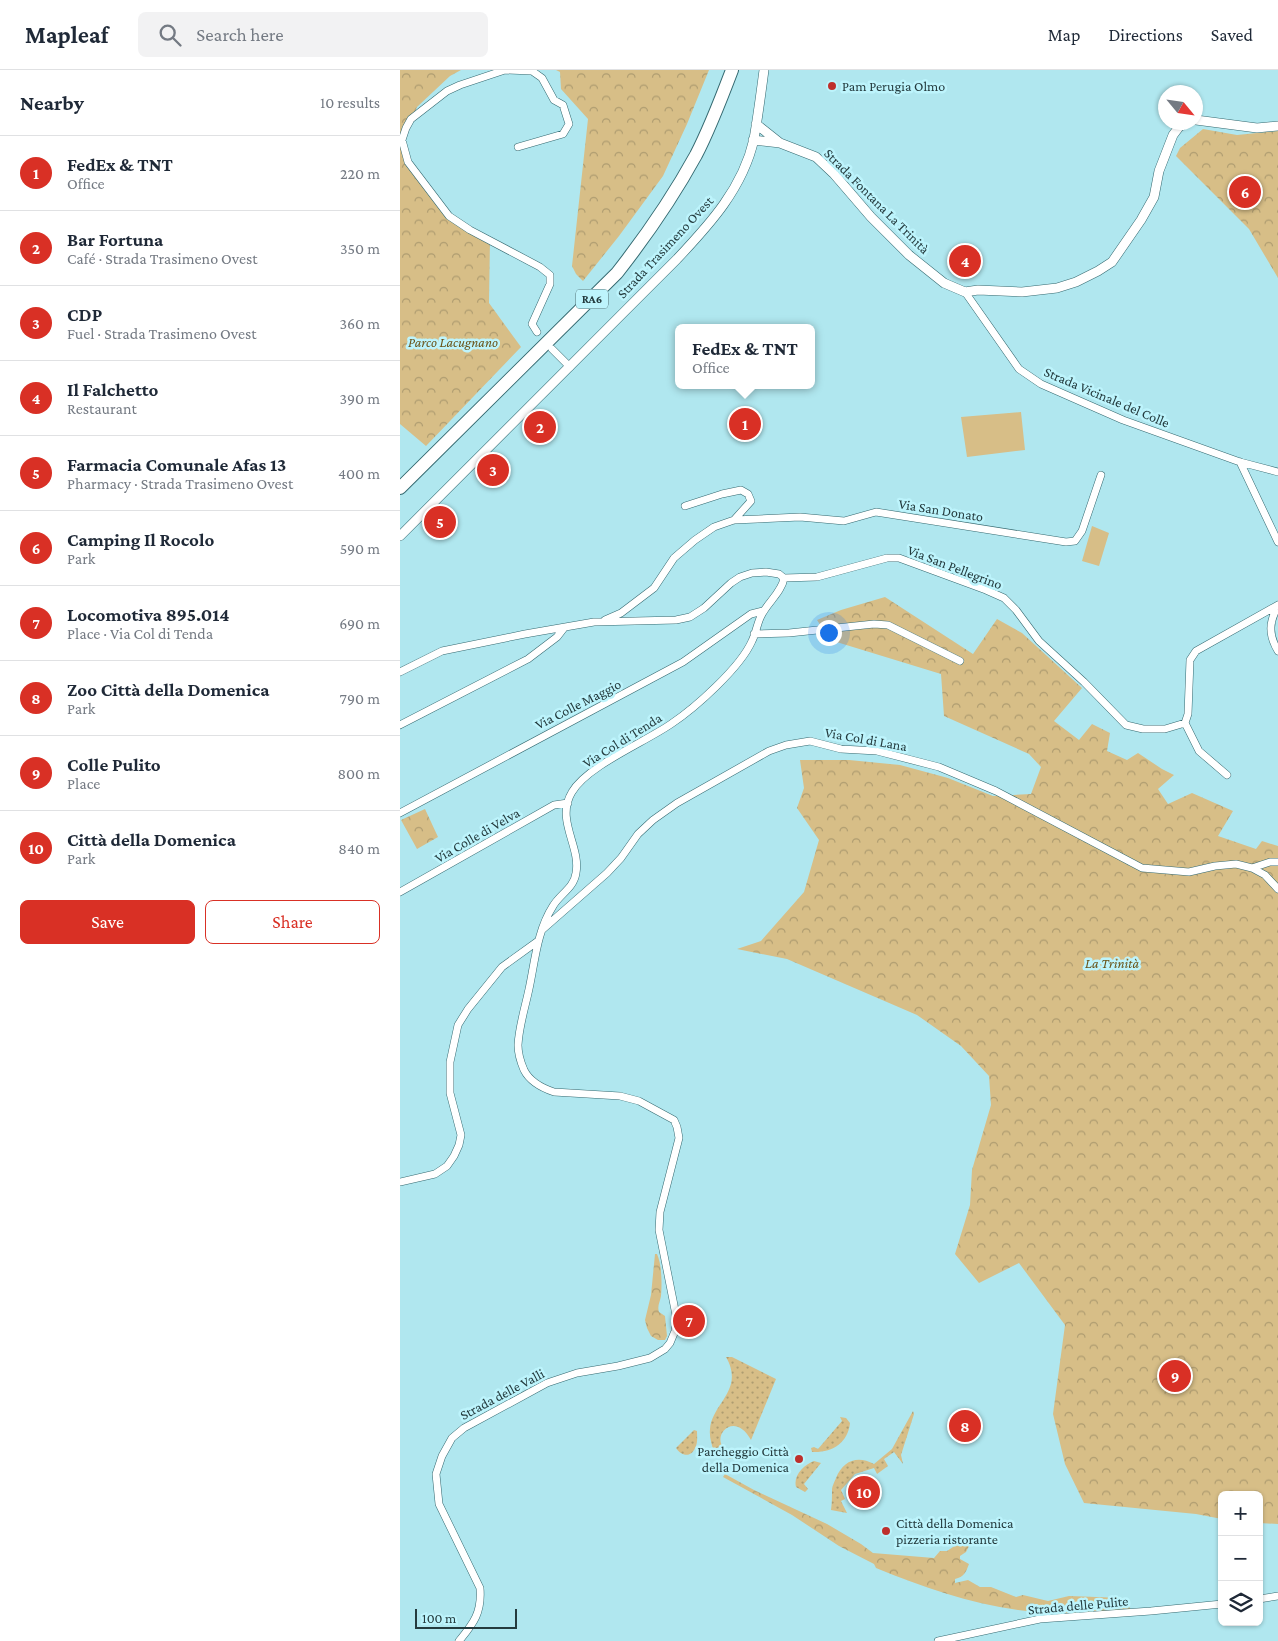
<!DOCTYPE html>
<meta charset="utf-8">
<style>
:root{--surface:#fff;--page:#f2f2f3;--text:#1f2937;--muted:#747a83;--line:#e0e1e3;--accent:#d93025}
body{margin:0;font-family:"Crimson Pro",serif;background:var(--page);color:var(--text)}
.controls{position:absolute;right:15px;bottom:15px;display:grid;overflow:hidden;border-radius:8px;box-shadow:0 1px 4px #0004}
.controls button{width:45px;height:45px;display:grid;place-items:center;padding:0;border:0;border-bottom:1px solid var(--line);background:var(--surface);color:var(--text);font:25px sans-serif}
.compass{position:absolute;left:758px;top:15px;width:45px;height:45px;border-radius:50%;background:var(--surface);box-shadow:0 1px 4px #0004;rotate:119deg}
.scale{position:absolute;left:15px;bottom:12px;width:102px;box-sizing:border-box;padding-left:5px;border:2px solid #243b3e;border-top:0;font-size:14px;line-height:18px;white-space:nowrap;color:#243b3e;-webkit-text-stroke:4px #bdf4fc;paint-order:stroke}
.you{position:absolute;left:428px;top:562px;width:18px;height:18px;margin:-12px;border:4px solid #fff;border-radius:50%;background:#1a73e8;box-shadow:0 0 0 8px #1a73e833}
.badge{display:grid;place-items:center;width:32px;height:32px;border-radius:50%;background:var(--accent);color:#fff;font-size:16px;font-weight:700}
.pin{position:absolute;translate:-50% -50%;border:2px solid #fff;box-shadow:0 1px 5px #0006}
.popup{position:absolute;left:275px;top:254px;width:140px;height:65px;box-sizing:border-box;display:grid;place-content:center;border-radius:8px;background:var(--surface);filter:drop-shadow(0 1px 4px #0005);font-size:16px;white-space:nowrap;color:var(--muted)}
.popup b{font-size:19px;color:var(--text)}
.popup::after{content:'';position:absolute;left:50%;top:100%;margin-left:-10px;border:10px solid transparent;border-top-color:var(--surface)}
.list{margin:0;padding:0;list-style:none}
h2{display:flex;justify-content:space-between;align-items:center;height:65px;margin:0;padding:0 20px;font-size:21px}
h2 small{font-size:16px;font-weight:400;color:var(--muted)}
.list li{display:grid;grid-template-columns:32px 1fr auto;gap:15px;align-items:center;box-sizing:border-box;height:75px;padding:0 20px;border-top:1px solid var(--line)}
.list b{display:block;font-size:19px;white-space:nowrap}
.list p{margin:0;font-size:16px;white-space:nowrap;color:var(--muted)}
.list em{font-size:16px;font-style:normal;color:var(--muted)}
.actions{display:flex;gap:10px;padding:15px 20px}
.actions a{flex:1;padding:11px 0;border:1px solid var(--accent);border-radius:8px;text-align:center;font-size:18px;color:var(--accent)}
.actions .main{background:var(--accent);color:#fff}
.icon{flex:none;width:28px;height:28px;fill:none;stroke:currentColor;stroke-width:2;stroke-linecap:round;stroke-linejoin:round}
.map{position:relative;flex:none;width:878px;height:1571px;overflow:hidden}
header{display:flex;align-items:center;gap:30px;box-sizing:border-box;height:70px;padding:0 25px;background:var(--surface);border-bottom:1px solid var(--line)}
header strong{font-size:24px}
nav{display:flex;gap:28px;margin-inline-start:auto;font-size:18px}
.search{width:350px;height:45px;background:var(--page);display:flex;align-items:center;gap:12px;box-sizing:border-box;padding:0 18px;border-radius:8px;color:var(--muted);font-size:19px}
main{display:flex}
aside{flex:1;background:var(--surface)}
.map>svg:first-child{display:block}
.grass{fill:url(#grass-dots)}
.forest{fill:url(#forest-crowns)}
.garden{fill:#d7be87}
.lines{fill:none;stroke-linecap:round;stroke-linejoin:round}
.street-casing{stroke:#346970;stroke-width:8}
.secondary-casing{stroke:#346970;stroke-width:10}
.highway-casing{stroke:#346970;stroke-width:14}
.street{stroke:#fff;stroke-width:7}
.secondary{stroke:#fff;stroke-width:9}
.highway{stroke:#fff;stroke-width:12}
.poi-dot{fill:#be2f2c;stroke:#bdf4fc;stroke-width:2}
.labels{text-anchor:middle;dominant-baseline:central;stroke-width:5;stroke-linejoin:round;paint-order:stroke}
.shield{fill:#bdf4fc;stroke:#527277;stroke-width:1}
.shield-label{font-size:12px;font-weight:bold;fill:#243b3e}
.poi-label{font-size:14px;fill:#243b3e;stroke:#bdf4fc;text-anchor:start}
.street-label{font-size:14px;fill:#243b3e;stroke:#bdf4fc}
.park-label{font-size:14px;font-style:italic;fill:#6a5318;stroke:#bdf4fc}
</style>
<header>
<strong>Mapleaf</strong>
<div class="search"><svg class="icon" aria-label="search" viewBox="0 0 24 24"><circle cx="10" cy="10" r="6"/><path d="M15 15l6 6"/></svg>Search here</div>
<nav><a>Map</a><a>Directions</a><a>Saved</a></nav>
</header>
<main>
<aside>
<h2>Nearby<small>10 results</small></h2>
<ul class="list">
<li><span class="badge">1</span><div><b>FedEx &amp; TNT</b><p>Office</p></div><em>220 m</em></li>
<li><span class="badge">2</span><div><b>Bar Fortuna</b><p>Café · Strada Trasimeno Ovest</p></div><em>350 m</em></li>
<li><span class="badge">3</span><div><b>CDP</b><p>Fuel · Strada Trasimeno Ovest</p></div><em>360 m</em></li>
<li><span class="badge">4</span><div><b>Il Falchetto</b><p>Restaurant</p></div><em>390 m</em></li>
<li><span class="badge">5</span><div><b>Farmacia Comunale Afas 13</b><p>Pharmacy · Strada Trasimeno Ovest</p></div><em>400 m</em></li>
<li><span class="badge">6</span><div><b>Camping Il Rocolo</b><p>Park</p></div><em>590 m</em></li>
<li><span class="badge">7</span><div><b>Locomotiva 895.014</b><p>Place · Via Col di Tenda</p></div><em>690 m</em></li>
<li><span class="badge">8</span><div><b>Zoo Città della Domenica</b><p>Park</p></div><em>790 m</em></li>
<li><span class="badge">9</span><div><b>Colle Pulito</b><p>Place</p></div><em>800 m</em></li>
<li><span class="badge">10</span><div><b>Città della Domenica</b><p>Park</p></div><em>840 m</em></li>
</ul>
<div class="actions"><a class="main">Save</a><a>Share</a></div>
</aside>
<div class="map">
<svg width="878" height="1571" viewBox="0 0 878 1571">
<defs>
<pattern id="grass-dots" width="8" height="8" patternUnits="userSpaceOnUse" patternTransform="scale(1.25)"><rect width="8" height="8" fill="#d7be87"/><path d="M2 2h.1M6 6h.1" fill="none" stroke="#ae9c70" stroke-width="1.8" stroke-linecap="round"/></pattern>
<pattern id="forest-crowns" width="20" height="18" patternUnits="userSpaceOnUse" patternTransform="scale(1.25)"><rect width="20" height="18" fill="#d7be87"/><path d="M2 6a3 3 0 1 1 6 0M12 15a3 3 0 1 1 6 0" fill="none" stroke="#ae9c70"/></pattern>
</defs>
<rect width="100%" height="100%" fill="#b0e7ef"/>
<path class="grass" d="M326,1287H332L376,1309L351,1370C332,1335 303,1375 334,1384L339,1382L342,1386C332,1390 323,1389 314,1383C312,1375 309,1367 310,1359C312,1333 345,1320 326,1287Z
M513,1341L514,1344L501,1385L503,1394L494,1382L484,1389L488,1396L477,1404L474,1398L455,1404L441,1420L445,1429L441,1431L447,1443L431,1440C432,1433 432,1426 432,1420C432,1416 435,1411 436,1408C443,1390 458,1385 474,1394L492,1379Z
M440,1347L446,1348L450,1353C448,1373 432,1383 412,1382L411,1378L414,1377L418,1379L442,1351Z
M294,1360L297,1361C297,1367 298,1373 295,1378C291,1388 281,1386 276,1378Z
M414,1391L421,1393L404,1414L408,1419L405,1422L396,1417C393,1405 404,1395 414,1391Z"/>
<path class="forest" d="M0,0H61L50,6L17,37L2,71L8,92L49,146L90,170L89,233L121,277L26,376L0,354Z
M156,0H309L287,54L263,106L219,166L183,211L176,204L172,196L188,49L161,19L160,2Z
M803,59L837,65L878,61V208L849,159L776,86L780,78Z
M485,527L573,584L597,549L622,563L682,618L654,651L679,670L692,654L710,663L707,681L727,690L738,683L762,699L774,705L758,719L768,734L792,723L833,741L818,766L856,779L862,771L878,776V1454L859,1453V1425H822V1449L796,1444L684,1433L665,1394L653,1344L665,1255L619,1193L579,1213L555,1184L570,1135L572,1100L591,1035L589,1006L561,976L517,945L387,889L337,879L361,871L404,822L419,770L397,738L404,718L400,690H449L500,695L548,708L593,726L631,724L641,697L629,684L544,646L541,604L430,570L417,550L441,540Z
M25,739L38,767L17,779L1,750Z
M255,1184H257C262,1195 262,1214 261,1226C260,1232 257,1236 259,1242L265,1246L267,1266L265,1270H258L251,1266L247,1258L245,1250L251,1225Z
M325,1404L354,1420L427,1454L461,1474L473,1483L534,1488L540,1481H547L562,1471L570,1474L566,1482L560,1486V1489L569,1494C566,1502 564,1507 555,1509V1513L568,1510L580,1517H591L616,1527L623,1525L648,1531L669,1526L724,1528L731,1540C704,1541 677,1544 650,1543C589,1540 532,1521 476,1498L474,1494L439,1476L392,1445L323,1407Z"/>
<path class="garden" d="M621,342L625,380L567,387L561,347Z
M692,456L709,463L699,496L682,491Z"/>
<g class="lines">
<defs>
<path id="street" d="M118,77L163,64L169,54L163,35L154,30L142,8L132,1L105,0L60,15L47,21L11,49L6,58L2,70L8,92L49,146L70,160L140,197L150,205V214L132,254L137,262
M565,222L619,299L641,314L723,350L840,392L878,402
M152,279L170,297
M840,392L878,472
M285,436L322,424L341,420L348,424L351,431L334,450
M384,508L417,507L487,488H499L586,520L604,528L616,540L639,571L684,612L726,655L743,659H765L785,653L788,644L790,590L796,581L878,535
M878,536C869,552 868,564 878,581
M205,550L221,543L254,518L274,488L295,470L314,457L334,450L400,447L444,451L476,442L666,472L675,471L682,461L701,405
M354,564L389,563L474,554L488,555L560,591
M0,602L42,581L125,564L194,552L276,550L290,547L304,538L331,513L340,507L352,503L366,502L379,504L384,508C382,522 367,533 361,546C357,554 356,563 352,571C340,598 295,638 271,654C245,672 187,696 172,722C155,750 181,776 176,803C174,818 160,824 153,836C137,861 135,891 129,919C125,938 119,956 118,975C118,983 121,993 124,1000C130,1012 142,1018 154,1022L220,1026L239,1031L274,1050L277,1057L279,1068L260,1142L259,1160L277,1250L275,1261L270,1273L265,1279L250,1288L218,1296L177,1303L147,1313L64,1358L52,1368L42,1386L36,1404L39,1434L80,1518C82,1542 74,1553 59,1571
M785,653L799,681L827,705
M0,655L128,589L157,567L164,558
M0,743L283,592L351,544L363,541
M852,798L870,792H878
M0,822L154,735L168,733
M143,859L207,803L221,788L238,764L253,750L277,733L369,681L386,675L410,671L441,679L477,681L539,697L596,721L742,798L789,802L815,796L836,794L852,798L865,805L878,819
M0,1112L35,1104L47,1096L54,1086L59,1075L61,1065L50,1023V992L58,955L68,939L102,897L138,871
M859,1529L878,1526
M538,1571L640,1549L751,1541L822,1534"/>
<path id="secondary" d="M796,50L857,58L878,56
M356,54L380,73
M353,70L380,73L416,87L434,104L471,147L509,185L544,213L565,222L578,220L622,222L657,218L676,212L698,201L712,192L741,150L754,127L759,101L773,65L779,57L787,52
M0,466L277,189C310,154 343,118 354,69C358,46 361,23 364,0"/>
<path id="highway" d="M0,418L217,203C246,166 273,127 296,85C310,58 321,29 332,0"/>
</defs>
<use href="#street" class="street-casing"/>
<use href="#secondary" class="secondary-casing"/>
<use href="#highway" class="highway-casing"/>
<use href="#street" class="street"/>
<use href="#secondary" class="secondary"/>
<use href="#highway" class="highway"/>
</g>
<g class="poi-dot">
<circle cx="432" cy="16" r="5"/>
<circle cx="399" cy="1389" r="5"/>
<circle cx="486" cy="1461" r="5"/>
</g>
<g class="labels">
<rect class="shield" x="176" y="219.5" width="32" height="19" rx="4"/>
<g class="shield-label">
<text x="192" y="229">RA6</text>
</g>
<g class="poi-label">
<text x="442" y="16">Pam Perugia Olmo</text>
<text x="389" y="1381" text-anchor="end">Parcheggio Città<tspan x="389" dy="16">della Domenica</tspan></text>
<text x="496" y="1453">Città della Domenica<tspan x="496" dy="16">pizzeria ristorante</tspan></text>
</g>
<g class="street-label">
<text transform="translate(477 131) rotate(45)">Strada Fontana La Trinità</text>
<text transform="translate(265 177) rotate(-47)">Strada Trasimeno Ovest</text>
<text transform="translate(707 327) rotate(23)">Strada Vicinale del Colle</text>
<text transform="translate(541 440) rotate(9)">Via San Donato</text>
<text transform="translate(555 497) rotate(21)">Via San Pellegrino</text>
<text transform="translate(178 634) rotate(-27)">Via Colle Maggio</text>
<text transform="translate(466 669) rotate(10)">Via Col di Lana</text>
<text transform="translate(222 670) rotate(-32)">Via Col di Tenda</text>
<text transform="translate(77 765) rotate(-30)">Via Colle di Velva</text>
<text transform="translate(102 1324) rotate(-28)">Strada delle Valli</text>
<text transform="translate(678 1535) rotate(-5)">Strada delle Pulite</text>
</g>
<g class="park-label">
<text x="53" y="272">Parco Lacugnano</text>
<text x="712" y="893">La Trinità</text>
</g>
</g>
</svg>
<div class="controls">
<button>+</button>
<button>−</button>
<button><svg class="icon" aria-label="layers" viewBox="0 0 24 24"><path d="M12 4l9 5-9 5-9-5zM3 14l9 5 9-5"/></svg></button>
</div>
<svg class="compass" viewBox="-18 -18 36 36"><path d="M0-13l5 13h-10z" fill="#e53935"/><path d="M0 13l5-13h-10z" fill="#747a83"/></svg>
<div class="scale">100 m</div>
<div class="you"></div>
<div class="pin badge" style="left:345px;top:354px">1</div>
<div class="popup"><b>FedEx &amp; TNT</b>Office</div>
<div class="pin badge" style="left:140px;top:357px">2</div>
<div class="pin badge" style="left:93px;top:400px">3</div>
<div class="pin badge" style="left:565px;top:191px">4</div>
<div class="pin badge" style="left:40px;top:452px">5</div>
<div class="pin badge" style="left:845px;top:122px">6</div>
<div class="pin badge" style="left:289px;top:1251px">7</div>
<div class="pin badge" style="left:565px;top:1356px">8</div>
<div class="pin badge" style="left:775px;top:1306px">9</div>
<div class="pin badge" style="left:464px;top:1422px">10</div>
</div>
</main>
